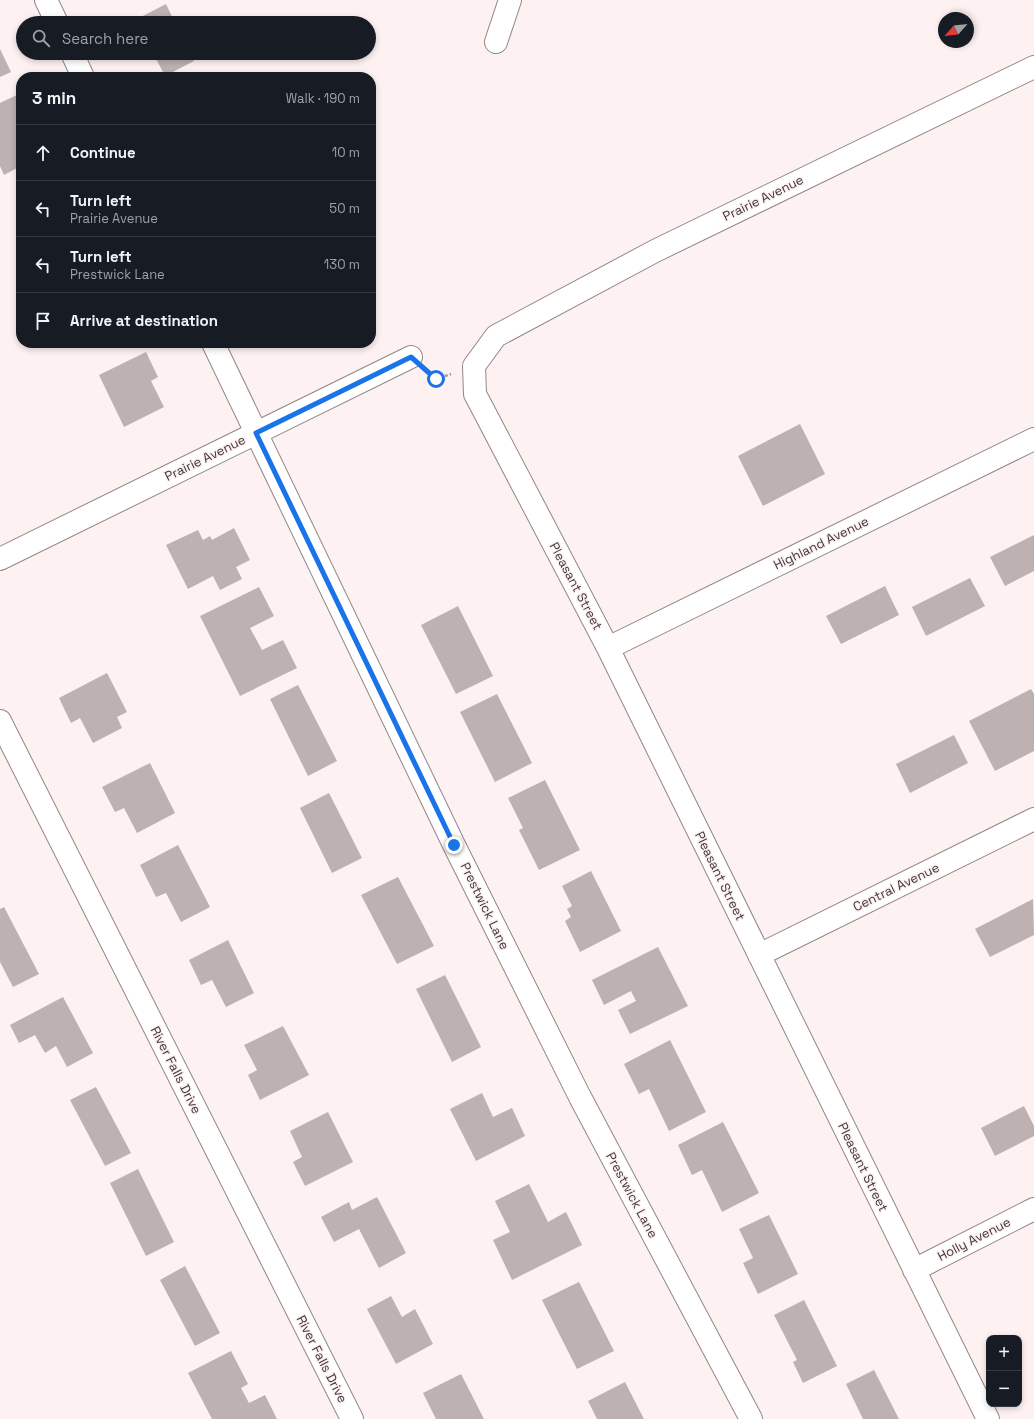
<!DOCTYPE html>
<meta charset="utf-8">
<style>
:root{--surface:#171b24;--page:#20242c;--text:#f1f3f6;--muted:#9ea1a6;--line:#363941}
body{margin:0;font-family:"Space Grotesk",sans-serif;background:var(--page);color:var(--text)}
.controls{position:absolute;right:12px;bottom:12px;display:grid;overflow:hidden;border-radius:8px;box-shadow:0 2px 6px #0003}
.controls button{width:36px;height:36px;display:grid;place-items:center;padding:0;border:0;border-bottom:1px solid var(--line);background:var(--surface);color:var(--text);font:20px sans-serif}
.compass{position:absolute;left:938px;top:12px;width:36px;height:36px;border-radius:50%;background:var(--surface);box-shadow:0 2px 6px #0003;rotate:243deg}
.stop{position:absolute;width:12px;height:12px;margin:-9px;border:3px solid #1a73e8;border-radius:50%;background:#fff}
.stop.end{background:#1a73e8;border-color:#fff;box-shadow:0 1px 4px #0008}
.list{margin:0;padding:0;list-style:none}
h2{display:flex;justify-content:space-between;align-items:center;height:52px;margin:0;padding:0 16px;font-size:17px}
h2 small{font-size:13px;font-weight:400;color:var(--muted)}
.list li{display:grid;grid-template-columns:26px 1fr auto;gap:12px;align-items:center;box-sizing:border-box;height:56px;padding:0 16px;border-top:1px solid var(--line)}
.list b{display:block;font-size:15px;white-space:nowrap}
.list p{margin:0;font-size:13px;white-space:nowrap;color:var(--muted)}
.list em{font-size:13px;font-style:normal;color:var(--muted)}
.icon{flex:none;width:22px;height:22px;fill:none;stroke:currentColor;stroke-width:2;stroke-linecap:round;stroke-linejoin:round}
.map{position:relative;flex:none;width:1034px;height:1419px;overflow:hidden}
.search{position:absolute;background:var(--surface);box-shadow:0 2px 6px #0003;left:16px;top:16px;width:360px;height:44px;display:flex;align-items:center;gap:10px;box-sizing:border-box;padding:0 14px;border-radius:22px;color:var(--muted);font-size:15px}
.panel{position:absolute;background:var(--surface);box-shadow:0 2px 6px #0003;left:16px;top:72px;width:360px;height:276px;border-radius:16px}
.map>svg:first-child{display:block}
.building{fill:#bdb1b2}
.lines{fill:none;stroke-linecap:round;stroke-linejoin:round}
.minor-casing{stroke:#928687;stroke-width:24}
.path{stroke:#a49b9b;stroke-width:2.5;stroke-dasharray:3 2;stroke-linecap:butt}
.minor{stroke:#fff;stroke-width:22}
.route{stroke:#1a73e8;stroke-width:5}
.labels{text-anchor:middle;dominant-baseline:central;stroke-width:3;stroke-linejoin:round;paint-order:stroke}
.street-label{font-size:13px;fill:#3e3939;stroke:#fdf1f1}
</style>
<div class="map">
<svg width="1034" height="1419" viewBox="0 0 1034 1419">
<rect width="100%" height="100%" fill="#fdf1f1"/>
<path class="building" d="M166,4L175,23H139L137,19Z
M0,49L11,72L0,77Z
M153,53H190L194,61L165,76Z
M21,93V166L4,175L0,166V103Z
M146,352L158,377L151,381L164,407L124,427L99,375Z
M800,424L825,474L763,506L738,456Z
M234,528L250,560L236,567L242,579L220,590L213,576L188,589L166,545L198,530L203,540L210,536L212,540Z
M1034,535V571L1005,586L990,557Z
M970,578L985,606L926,636L912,607Z
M885,586L899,615L841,644L826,616Z
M259,587L274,616L250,628L262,650L283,640L297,668L240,696L200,616Z
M458,606L493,676L456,694L421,625Z
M107,673L127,712L117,717L122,728L93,743L80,718L71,723L59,698Z
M298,685L337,761L308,776L270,699Z
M1031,689L1034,694V751L995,771L969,721Z
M497,694L532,763L495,782L460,712Z
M954,735L968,763L910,793L896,764Z
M150,763L175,813L137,833L124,808L115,812L102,787Z
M545,780L580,850L539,870L519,830L523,828L508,798Z
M329,793L362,858L332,873L300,808Z
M178,845L210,907L181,922L166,893L156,897L140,865Z
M591,871L621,931L580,952L565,921L571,917L567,909L572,906L562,886Z
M398,877L434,946L397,964L361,895Z
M1033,899L1034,935L990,957L975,929Z
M4,907L39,974L13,987L0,962V909Z
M228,940L254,993L226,1007L212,980L201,985L189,960Z
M658,947L688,1006L630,1034L618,1010L636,1001L631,991L604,1005L592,980Z
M445,975L481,1047L452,1062L416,989Z
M63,997L93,1053L67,1067L56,1046L45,1053L35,1035L19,1043L10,1025Z
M283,1026L309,1075L260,1100L248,1075L257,1070L244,1045Z
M670,1040L706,1112L669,1131L649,1089L639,1094L624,1064Z
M96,1087L131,1153L105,1166L70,1100Z
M482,1093L493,1117L512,1108L525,1136L476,1161L450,1109Z
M1024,1106L1034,1126V1136L995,1156L981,1128Z
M328,1112L353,1162L305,1186L293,1162L302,1157L290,1131Z
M723,1122L759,1193L722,1212L702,1170L692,1175L678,1145Z
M138,1169L174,1242L146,1256L110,1183Z
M529,1184L548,1222L566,1212L582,1245L512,1280L493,1240L510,1232L495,1201Z
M377,1197L406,1253L379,1268L359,1229L334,1242L321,1217L349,1202L352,1210Z
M769,1215L798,1274L758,1294L743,1263L753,1258L739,1229Z
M185,1266L220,1333L195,1346L160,1280Z
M579,1282L614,1351L577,1369L542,1300Z
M391,1296L402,1317L415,1309L433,1344L396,1364L367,1309Z
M804,1300L837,1366L803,1383L793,1362L797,1360L774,1315Z
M231,1351L248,1384L241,1388L249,1403L265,1395L277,1419H212L188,1373Z
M874,1370L899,1419H863L846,1384Z
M461,1374L484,1419H436L423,1393Z
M625,1382L644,1419H597L588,1401Z"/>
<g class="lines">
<defs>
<path id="minor" d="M46,0L57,23
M496,42L510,0
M72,53L83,77
M213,343L454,845L580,1097L751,1419
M0,559L411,357
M608,648L1034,439
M0,721L352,1419
M759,955L1034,819
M914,1270L1034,1209
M988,1419L608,648L475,394L474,366L496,336L655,251L1034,67"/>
</defs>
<use href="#minor" class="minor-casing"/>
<path class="path" d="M428,372L436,379L451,374"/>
<use href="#minor" class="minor"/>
</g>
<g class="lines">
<path class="route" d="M436,379L411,357L256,433L454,845"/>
</g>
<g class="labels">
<g class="street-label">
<text transform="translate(763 198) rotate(-26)">Prairie Avenue</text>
<text transform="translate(205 458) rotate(-26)">Prairie Avenue</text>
<text transform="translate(821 543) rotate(-26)">Highland Avenue</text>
<text transform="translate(576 586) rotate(62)">Pleasant Street</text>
<text transform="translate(720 876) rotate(64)">Pleasant Street</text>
<text transform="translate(896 887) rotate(-26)">Central Avenue</text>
<text transform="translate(485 906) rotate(64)">Prestwick Lane</text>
<text transform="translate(176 1070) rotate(63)">River Falls Drive</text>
<text transform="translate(863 1167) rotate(64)">Pleasant Street</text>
<text transform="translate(632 1195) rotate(62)">Prestwick Lane</text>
<text transform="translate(974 1239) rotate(-27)">Holly Avenue</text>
<text transform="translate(322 1359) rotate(63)">River Falls Drive</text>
</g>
</g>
</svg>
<div class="controls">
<button>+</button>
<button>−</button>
</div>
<svg class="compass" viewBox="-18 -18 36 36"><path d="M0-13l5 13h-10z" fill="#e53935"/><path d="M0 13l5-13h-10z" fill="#9ea1a6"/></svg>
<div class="stop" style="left:436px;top:379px"></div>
<div class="stop end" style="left:454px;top:845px"></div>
<div class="search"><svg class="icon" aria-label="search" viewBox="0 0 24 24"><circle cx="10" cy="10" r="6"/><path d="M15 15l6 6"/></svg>Search here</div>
<section class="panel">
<h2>3 min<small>Walk · 190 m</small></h2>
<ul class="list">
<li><svg class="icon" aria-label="ahead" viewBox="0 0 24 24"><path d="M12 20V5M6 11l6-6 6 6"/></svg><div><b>Continue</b></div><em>10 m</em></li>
<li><svg class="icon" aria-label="left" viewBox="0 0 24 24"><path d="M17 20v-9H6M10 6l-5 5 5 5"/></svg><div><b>Turn left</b><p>Prairie Avenue</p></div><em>50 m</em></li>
<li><svg class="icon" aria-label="left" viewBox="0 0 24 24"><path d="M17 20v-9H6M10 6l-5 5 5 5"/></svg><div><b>Turn left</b><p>Prestwick Lane</p></div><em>130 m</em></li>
<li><svg class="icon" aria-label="arrive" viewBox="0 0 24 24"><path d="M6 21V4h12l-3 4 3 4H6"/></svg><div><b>Arrive at destination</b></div></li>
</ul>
</section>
</div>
